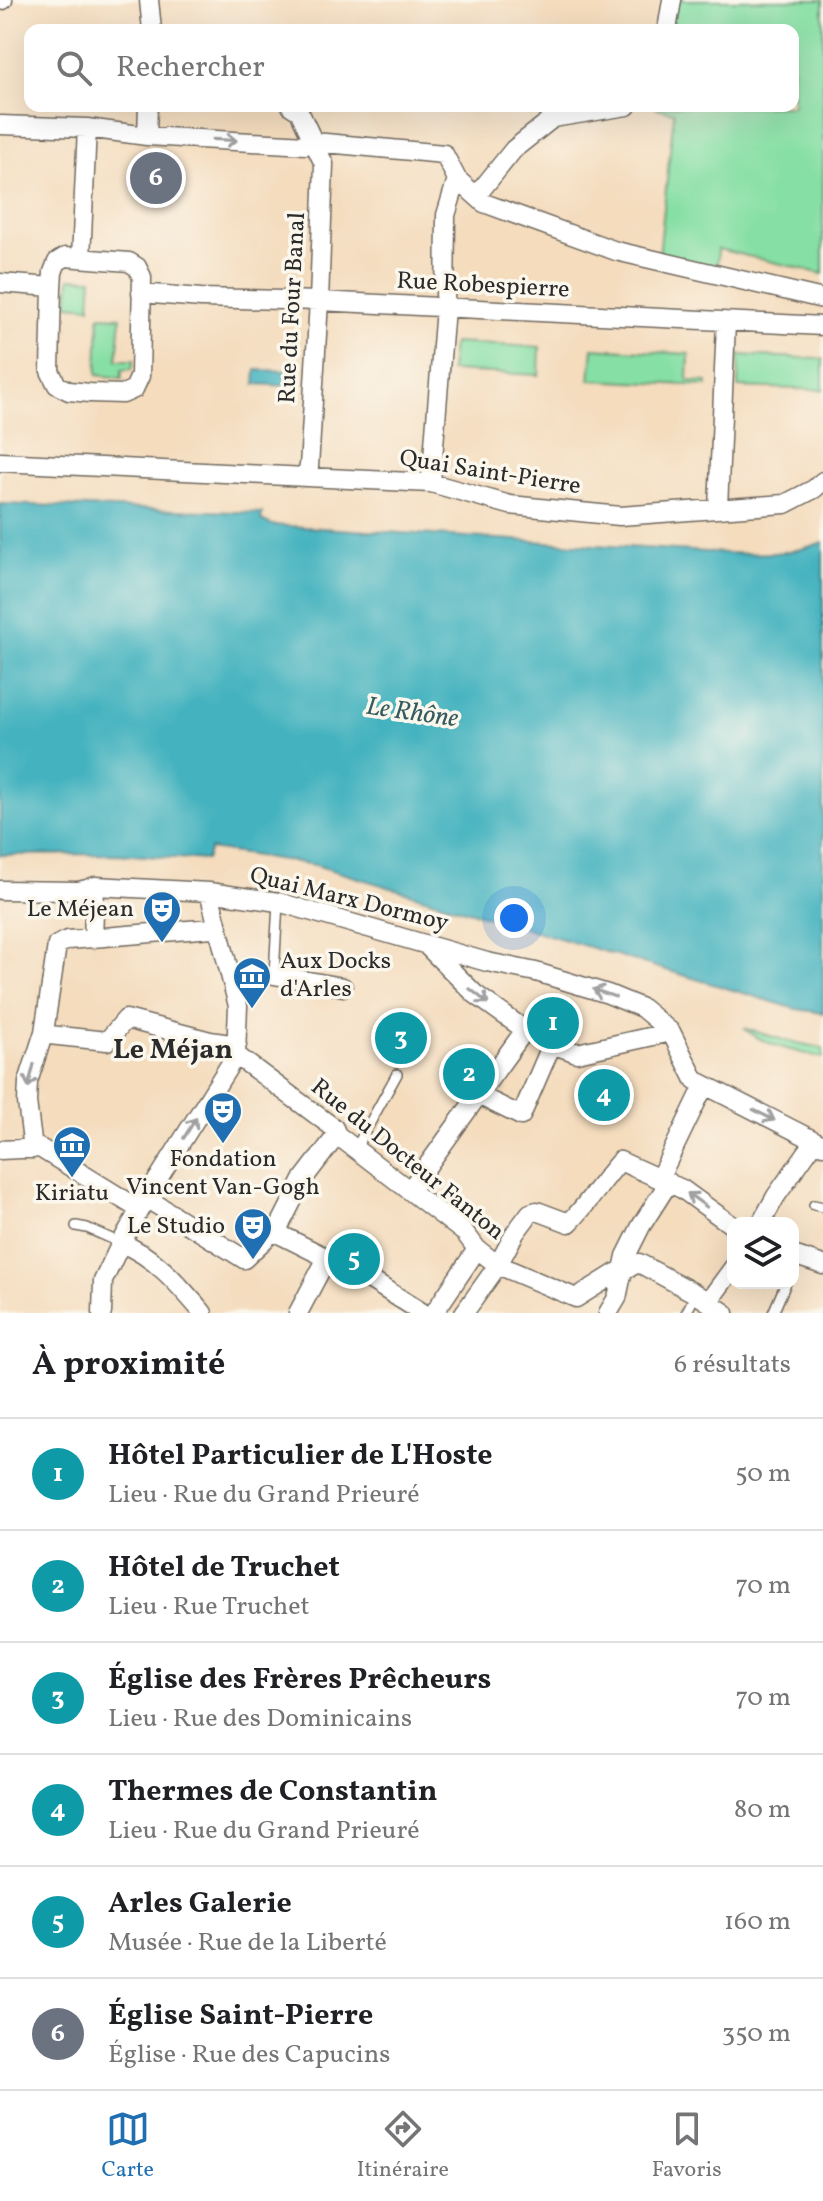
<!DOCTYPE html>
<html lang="fr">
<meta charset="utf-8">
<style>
:root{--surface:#fff;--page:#f6f6f6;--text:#202124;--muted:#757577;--line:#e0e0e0;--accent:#1f6fb2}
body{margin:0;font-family:Vollkorn,serif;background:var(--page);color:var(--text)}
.controls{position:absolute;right:24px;bottom:24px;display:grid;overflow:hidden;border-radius:16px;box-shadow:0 8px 32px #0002}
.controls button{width:72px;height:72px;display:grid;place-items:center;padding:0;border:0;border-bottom:2px solid var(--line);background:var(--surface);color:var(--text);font:40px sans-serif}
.you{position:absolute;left:514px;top:918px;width:28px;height:28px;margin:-20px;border:6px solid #fff;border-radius:50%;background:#1a73e8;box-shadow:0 0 0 12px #1a73e833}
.badge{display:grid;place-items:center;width:52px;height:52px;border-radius:50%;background:var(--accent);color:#fff;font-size:26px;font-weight:700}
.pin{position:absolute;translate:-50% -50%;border:4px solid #fff;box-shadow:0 2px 8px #0006}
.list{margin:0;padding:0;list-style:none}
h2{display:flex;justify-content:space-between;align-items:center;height:104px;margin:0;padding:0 32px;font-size:34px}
h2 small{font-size:26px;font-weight:400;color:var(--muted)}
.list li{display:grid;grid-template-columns:52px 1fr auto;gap:24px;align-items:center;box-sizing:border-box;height:112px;padding:0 32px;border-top:2px solid var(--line)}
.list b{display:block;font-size:30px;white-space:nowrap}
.list p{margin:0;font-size:26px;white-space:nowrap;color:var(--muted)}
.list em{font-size:26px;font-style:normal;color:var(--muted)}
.icon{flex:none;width:44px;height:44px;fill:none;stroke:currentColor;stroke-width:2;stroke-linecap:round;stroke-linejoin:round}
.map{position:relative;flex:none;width:823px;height:1313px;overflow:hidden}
.search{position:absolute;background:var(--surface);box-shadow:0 8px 32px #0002;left:24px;right:24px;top:24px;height:88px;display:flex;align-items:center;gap:20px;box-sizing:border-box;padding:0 28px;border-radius:16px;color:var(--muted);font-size:30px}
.sheet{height:776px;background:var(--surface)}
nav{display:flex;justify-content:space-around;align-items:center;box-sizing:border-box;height:112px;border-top:2px solid var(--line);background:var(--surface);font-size:22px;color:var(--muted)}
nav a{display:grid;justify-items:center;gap:4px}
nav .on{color:var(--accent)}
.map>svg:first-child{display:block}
.green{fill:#86dfa4;stroke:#588568;stroke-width:2}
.water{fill:#44b3bf;stroke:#386f75;stroke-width:2}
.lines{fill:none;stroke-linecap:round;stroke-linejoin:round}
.lane-casing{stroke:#71695e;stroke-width:12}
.street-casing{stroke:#71695e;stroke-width:21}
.lane{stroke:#fff;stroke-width:9}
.street{stroke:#fff;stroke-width:18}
.oneway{stroke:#a0a0a0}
.labels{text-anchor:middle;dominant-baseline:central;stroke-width:7;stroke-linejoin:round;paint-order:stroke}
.street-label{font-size:24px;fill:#2b2b2b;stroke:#fbf7ec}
.poi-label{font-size:24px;fill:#2b2b2b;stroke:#fbf7ec;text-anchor:end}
.water-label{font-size:26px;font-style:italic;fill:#345b5f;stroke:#fbf7ec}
.quarter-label{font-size:28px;font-weight:bold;fill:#2b2b2b;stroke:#fbf7ec}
</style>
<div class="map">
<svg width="823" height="1313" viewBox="0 0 823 1313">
<rect width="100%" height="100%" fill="#fbf7ec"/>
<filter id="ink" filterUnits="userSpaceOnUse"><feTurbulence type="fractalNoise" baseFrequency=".0125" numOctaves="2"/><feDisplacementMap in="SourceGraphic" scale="16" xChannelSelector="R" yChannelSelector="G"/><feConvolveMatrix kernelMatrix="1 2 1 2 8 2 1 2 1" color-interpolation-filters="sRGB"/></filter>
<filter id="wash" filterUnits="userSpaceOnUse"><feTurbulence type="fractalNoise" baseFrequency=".006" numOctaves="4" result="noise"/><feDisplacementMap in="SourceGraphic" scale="32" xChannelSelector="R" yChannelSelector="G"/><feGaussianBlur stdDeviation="1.8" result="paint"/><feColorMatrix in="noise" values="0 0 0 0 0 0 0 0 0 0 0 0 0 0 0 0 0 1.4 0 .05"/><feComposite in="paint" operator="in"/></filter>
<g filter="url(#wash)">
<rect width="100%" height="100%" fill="#f4dcbd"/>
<path class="green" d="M675,0H823V274L718,249L717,269L659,256L674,112L656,108L657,106H793V30H670Z
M70,278L92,279L90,307L68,305Z
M99,316L121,317L117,360H134L132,369L122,370V378L97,375Z
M453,343L540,347L539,375L450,371Z
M593,348L689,354L688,381L707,382V386L590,380Z
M739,355L823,359V390L738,387Z
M744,1028L787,1041L823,1048V1058C798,1052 764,1046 744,1028Z"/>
<path class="water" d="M256,370L290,371V386L255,384Z
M0,504L262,513L261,520L272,525L724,553C761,554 788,556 823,542V1013L796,1009L315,865L210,849L206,860L116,854L0,855Z"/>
</g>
<g filter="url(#ink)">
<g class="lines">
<defs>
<path id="lane" d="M235,987L274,975L278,902
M356,1148L397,1074
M814,1205L823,1207
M76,1226L87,1228L121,1243
M686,1313L696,1294
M773,1313L786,1283"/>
<path id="street" d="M149,0L152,30
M0,1L3,0
M667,30L672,0
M291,106L299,111L324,164L319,301L309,467L304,477
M0,125L87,128L147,136L306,145L315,142L444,154L457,179L484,203L616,251L823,299
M147,136L148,106
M477,195L514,149L553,118L627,106
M65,257L129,262L137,267L142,277L140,376L134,389L123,394L90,393L69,391L57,385L50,371L52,287L53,272L57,262Z
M81,258L87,128
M0,283L52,287
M141,293L201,298L319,301L823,326
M0,462L431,483L510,505L620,516L785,504L814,489L823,481
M431,483L445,308L446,215L457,179
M718,508L726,323
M0,890L78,891L87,889L95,886L209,892L278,902L487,962L536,972L608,994L642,1008L671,1032L695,1080L823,1145
M93,939L95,886
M425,944L475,994L525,1030L552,1044L577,1053L671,1032
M274,975L343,987
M44,1032L49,1035L107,1041L126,1019L210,1041L237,1045
M236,1055L334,1128L337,1135L465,1233L477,1249L498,1265L576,1298L616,1273L639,1263L696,1294L725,1313
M478,1095L521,1116L552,1044
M33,1149L27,1102L28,1082L44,1032L57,945L68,940L212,928L217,924
M0,1150L40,1148L139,1209
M660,1177L704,1086
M410,1190L525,1030
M146,1198L244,1259L280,1225L304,1178L337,1135
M761,1223L776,1196L815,1141
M273,1231L369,1279L423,1313
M121,1243C156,1257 179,1285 203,1313
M793,1255L823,1265
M708,1302L733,1268
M102,1313L103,1281L121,1243L146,1198L236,1055L238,1006L209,892
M298,1313L327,1258
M434,1313L477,1249
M464,1313L498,1265L515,1233L530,1213L537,1211L569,1223C588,1204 602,1181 620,1161L682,1189L733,1226
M608,1313L617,1298L626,1256L641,1226L669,1182"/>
</defs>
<use href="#lane" class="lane-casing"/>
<use href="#street" class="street-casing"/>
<use href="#lane" class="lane"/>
<use href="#street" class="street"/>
</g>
<defs><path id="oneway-shaft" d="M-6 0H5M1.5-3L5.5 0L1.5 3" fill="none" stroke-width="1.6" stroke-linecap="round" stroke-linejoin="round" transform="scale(2)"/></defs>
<g class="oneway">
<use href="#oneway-shaft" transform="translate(225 140) rotate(3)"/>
<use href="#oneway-shaft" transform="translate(604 993) rotate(-161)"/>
<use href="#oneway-shaft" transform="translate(479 996) rotate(38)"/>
<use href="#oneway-shaft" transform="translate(31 1076) rotate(104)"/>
<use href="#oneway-shaft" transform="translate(764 1115) rotate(27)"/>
<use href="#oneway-shaft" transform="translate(190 1128) rotate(-58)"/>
<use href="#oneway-shaft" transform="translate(697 1200) rotate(-144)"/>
</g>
</g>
<defs>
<symbol id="theatre-pin" viewBox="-11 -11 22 30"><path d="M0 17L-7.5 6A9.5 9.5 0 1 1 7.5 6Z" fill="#1f6fb2" stroke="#fbf7ec"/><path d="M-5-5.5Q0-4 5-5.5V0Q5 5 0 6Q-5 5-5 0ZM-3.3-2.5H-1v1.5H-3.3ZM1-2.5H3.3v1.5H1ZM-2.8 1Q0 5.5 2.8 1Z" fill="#fff"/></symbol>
<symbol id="museum-pin" viewBox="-11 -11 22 30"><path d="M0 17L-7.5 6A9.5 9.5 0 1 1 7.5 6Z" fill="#1f6fb2" stroke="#fbf7ec"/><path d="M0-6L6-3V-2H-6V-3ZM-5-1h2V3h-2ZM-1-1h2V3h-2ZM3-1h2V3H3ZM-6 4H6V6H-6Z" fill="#fff"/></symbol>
</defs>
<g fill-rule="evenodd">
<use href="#theatre-pin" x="140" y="888" width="44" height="60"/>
<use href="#museum-pin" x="230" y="954" width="44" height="60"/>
<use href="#theatre-pin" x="201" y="1089" width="44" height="60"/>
<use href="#museum-pin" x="50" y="1123" width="44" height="60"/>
<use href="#theatre-pin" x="231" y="1205" width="44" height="60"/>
</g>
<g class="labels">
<g class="street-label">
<text transform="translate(483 286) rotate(3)">Rue Robespierre</text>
<text transform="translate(293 308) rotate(-87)">Rue du Four Banal</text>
<text transform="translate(490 473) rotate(9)">Quai Saint-Pierre</text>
<text transform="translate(349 900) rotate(14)">Quai Marx Dormoy</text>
<text transform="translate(407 1160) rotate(39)">Rue du Docteur Fanton</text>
</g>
<g class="poi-label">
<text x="134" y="910">Le Méjean</text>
<text x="280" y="962" text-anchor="start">Aux Docks<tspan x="280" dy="28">d'Arles</tspan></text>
<text x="223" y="1160" text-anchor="middle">Fondation<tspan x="223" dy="28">Vincent Van-Gogh</tspan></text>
<text x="72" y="1194" text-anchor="middle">Kiriatu</text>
<text x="225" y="1227">Le Studio</text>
</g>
<g class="water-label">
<text transform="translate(412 713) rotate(8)">Le Rhône</text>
</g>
<g class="quarter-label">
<text x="173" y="1050">Le Méjan</text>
</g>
</g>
</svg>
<div class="controls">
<button><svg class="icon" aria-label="layers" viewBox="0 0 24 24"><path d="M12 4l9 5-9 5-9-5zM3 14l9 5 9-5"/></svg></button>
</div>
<div class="you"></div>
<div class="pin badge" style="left:553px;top:1023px;background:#0f9aa8">1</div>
<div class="pin badge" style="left:469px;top:1074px;background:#0f9aa8">2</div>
<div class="pin badge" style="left:401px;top:1038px;background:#0f9aa8">3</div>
<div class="pin badge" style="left:604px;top:1095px;background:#0f9aa8">4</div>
<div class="pin badge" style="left:354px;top:1259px;background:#0f9aa8">5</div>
<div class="pin badge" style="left:156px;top:178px;background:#6b7280">6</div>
<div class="search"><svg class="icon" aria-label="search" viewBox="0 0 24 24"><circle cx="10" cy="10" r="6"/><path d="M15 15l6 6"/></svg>Rechercher</div>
</div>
<section class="sheet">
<h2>À proximité<small>6 résultats</small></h2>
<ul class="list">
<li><span class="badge" style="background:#0f9aa8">1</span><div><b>Hôtel Particulier de L'Hoste</b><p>Lieu · Rue du Grand Prieuré</p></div><em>50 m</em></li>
<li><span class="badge" style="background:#0f9aa8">2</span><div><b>Hôtel de Truchet</b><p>Lieu · Rue Truchet</p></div><em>70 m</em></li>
<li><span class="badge" style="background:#0f9aa8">3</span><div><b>Église des Frères Prêcheurs</b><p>Lieu · Rue des Dominicains</p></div><em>70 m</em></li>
<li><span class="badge" style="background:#0f9aa8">4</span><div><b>Thermes de Constantin</b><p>Lieu · Rue du Grand Prieuré</p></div><em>80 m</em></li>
<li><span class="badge" style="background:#0f9aa8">5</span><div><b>Arles Galerie</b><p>Musée · Rue de la Liberté</p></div><em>160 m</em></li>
<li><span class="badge" style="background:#6b7280">6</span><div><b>Église Saint-Pierre</b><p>Église · Rue des Capucins</p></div><em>350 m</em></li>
</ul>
</section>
<nav>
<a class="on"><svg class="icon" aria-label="map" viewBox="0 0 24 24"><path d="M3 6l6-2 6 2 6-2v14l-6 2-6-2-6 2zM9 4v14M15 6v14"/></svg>Carte</a>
<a><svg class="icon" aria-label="directions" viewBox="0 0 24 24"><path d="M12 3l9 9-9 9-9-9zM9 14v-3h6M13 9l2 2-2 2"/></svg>Itinéraire</a>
<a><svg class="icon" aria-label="saved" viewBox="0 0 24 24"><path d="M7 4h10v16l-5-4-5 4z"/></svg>Favoris</a>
</nav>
